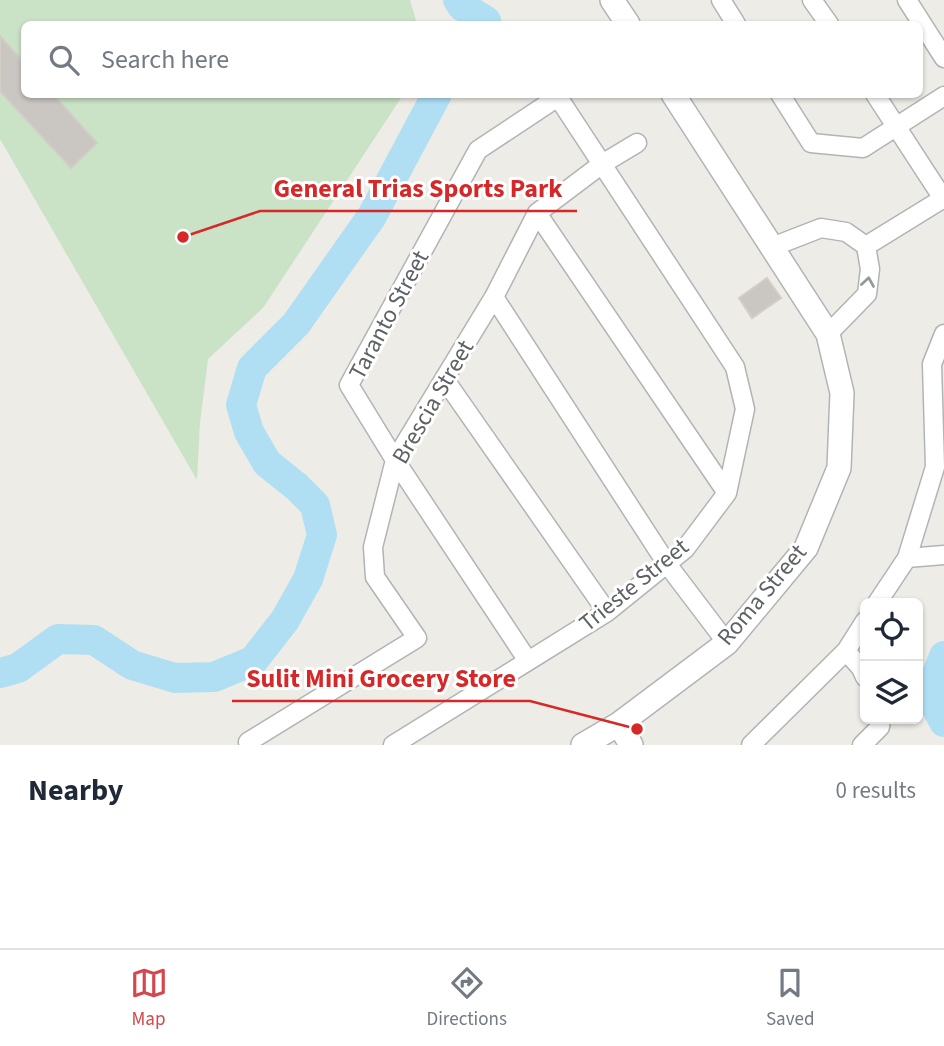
<!DOCTYPE html>
<style>
:root{--surface:#fff;--page:#f6f6f7;--text:#1f2937;--muted:#747a83;--line:#e0e1e3;--accent:#d4474d}
body{margin:0;font-family:"Source Sans 3",sans-serif;background:var(--page);color:var(--text)}
.controls{position:absolute;right:21px;bottom:21px;display:grid;overflow:hidden;border-radius:10px;box-shadow:0 2px 5px #0004}
.controls button{width:63px;height:63px;display:grid;place-items:center;padding:0;border:0;border-bottom:2px solid var(--line);background:var(--surface);color:var(--text);font:35px sans-serif}
.list{margin:0;padding:0;list-style:none}
h2{display:flex;justify-content:space-between;align-items:center;height:91px;margin:0;padding:0 28px;font-size:30px}
h2 small{font-size:23px;font-weight:400;color:var(--muted)}
.icon{flex:none;width:38px;height:38px;fill:none;stroke:currentColor;stroke-width:2;stroke-linecap:round;stroke-linejoin:round}
.map{position:relative;flex:none;width:944px;height:745px;overflow:hidden}
.search{position:absolute;background:var(--surface);box-shadow:0 2px 5px #0004;left:21px;right:21px;top:21px;height:77px;display:flex;align-items:center;gap:18px;box-sizing:border-box;padding:0 24px;border-radius:10px;color:var(--muted);font-size:26px}
.sheet{height:203px;background:var(--surface)}
nav{display:flex;justify-content:space-around;align-items:center;box-sizing:border-box;height:98px;border-top:2px solid var(--line);background:var(--surface);font-size:19px;color:var(--muted)}
nav a{display:grid;justify-items:center;gap:4px}
nav .on{color:var(--accent)}
.map>svg:first-child{display:block}
.green{fill:#cae2c6}
.lines{fill:none;stroke-linecap:round;stroke-linejoin:round}
.river{stroke:#b0dff4;stroke-width:30}
.building{fill:#cac7c3;stroke:#d2cdc5;stroke-width:2}
.minor-casing{stroke:#b1b4b7;stroke-width:21}
.tertiary-casing{stroke:#b1b4b7;stroke-width:26}
.minor{stroke:#fff;stroke-width:18}
.tertiary{stroke:#fff;stroke-width:23}
.oneway{stroke:#96999b}
.labels{text-anchor:middle;dominant-baseline:central;stroke-width:6;stroke-linejoin:round;paint-order:stroke}
.street-label{font-size:24px;fill:#5e6265;stroke:#fff}
.leader{fill:none;stroke:#d62828;stroke-width:2.5}
.callout-dot{fill:#d62828;stroke:#fff;stroke-width:2.5}
.callout-label{font-size:26px;text-anchor:middle;font-weight:bold;fill:#d62828;stroke:#fff;stroke-width:6;stroke-linejoin:round;paint-order:stroke}
</style>
<div class="map">
<svg width="944" height="745" viewBox="0 0 944 745">
<rect width="100%" height="100%" fill="#eeece6"/>
<path class="green" d="M0,0H410L417,24H24V94L403,95L263,308L208,359L200,423L197,480L0,139Z"/>
<g class="lines">
<path class="river" d="M458,0L462,6L486,21L487,24
M944,656L929,694L944,722
M0,673L18,668L58,639L94,640L132,665L175,678L214,677L253,661L285,620L308,579L322,535L315,505L297,487L267,463L249,432L241,405L252,368L296,324L372,216L437,94"/>
</g>
<path class="building" d="M0,36L24,63V94H53L97,143L71,168L0,91Z
M767,278L781,298L752,318L739,298Z"/>
<g class="lines">
<defs>
<path id="minor" d="M721,0L736,24
M812,0L829,24
M907,0L944,58
M780,94L811,143L863,148L944,96
M875,94L944,200
M537,213L727,493
M866,246L944,198
M772,247L821,228L846,232L866,246L870,269L867,294L828,334
M494,297L667,564L727,643
M445,380L607,612
M907,558L944,555
M877,603L907,558L935,467L932,364L944,334
M846,651L861,668L865,677
M249,745L248,742L417,638L375,577L373,547L395,460L494,297L537,213L602,164L637,143
M393,745L607,612L685,549L727,493L745,409L735,367L558,97L478,150L349,385L395,460L528,661
M751,745L846,651L865,621
M862,745L880,727L881,719"/>
<path id="tertiary" d="M612,0L628,24
M619,724L631,745
M583,745L619,724L727,643L806,548L839,468L842,393L828,334L673,94"/>
</defs>
<use href="#minor" class="minor-casing"/>
<use href="#tertiary" class="tertiary-casing"/>
<use href="#minor" class="minor"/>
<use href="#tertiary" class="tertiary"/>
</g>
<defs><path id="oneway-chevron" d="M-2-3.5L2.5 0L-2 3.5" fill="none" stroke-width="1.6" stroke-linecap="round" stroke-linejoin="round" transform="scale(1.75)"/></defs>
<use class="oneway" href="#oneway-chevron" transform="translate(868 282) rotate(-81)"/>
<g class="labels">
<g class="street-label">
<text transform="translate(389 315) rotate(-62)">Taranto Street</text>
<text transform="translate(433 402) rotate(-60)">Brescia Street</text>
<text transform="translate(634 585) rotate(-39)">Trieste Street</text>
<text transform="translate(762 595) rotate(-50)">Roma Street</text>
</g>
</g>
<path class="leader" d="M183 237L260 211H577M637 729L530 701H232"/>
<g class="callout-dot">
<circle cx="183" cy="237" r="7"/>
<circle cx="637" cy="729" r="7"/>
</g>
<g class="callout-label">
<text x="418" y="197">General Trias Sports Park</text>
<text x="381" y="687">Sulit Mini Grocery Store</text>
</g>
</svg>
<div class="controls">
<button><svg class="icon" aria-label="locate" viewBox="0 0 24 24"><circle cx="12" cy="12" r="6"/><path d="M12 2v4M12 18v4M2 12h4M18 12h4"/></svg></button>
<button><svg class="icon" aria-label="layers" viewBox="0 0 24 24"><path d="M12 4l9 5-9 5-9-5zM3 14l9 5 9-5"/></svg></button>
</div>
<div class="search"><svg class="icon" aria-label="search" viewBox="0 0 24 24"><circle cx="10" cy="10" r="6"/><path d="M15 15l6 6"/></svg>Search here</div>
</div>
<section class="sheet">
<h2>Nearby<small>0 results</small></h2>
<ul class="list">
</ul>
</section>
<nav>
<a class="on"><svg class="icon" aria-label="map" viewBox="0 0 24 24"><path d="M3 6l6-2 6 2 6-2v14l-6 2-6-2-6 2zM9 4v14M15 6v14"/></svg>Map</a>
<a><svg class="icon" aria-label="directions" viewBox="0 0 24 24"><path d="M12 3l9 9-9 9-9-9zM9 14v-3h6M13 9l2 2-2 2"/></svg>Directions</a>
<a><svg class="icon" aria-label="saved" viewBox="0 0 24 24"><path d="M7 4h10v16l-5-4-5 4z"/></svg>Saved</a>
</nav>
